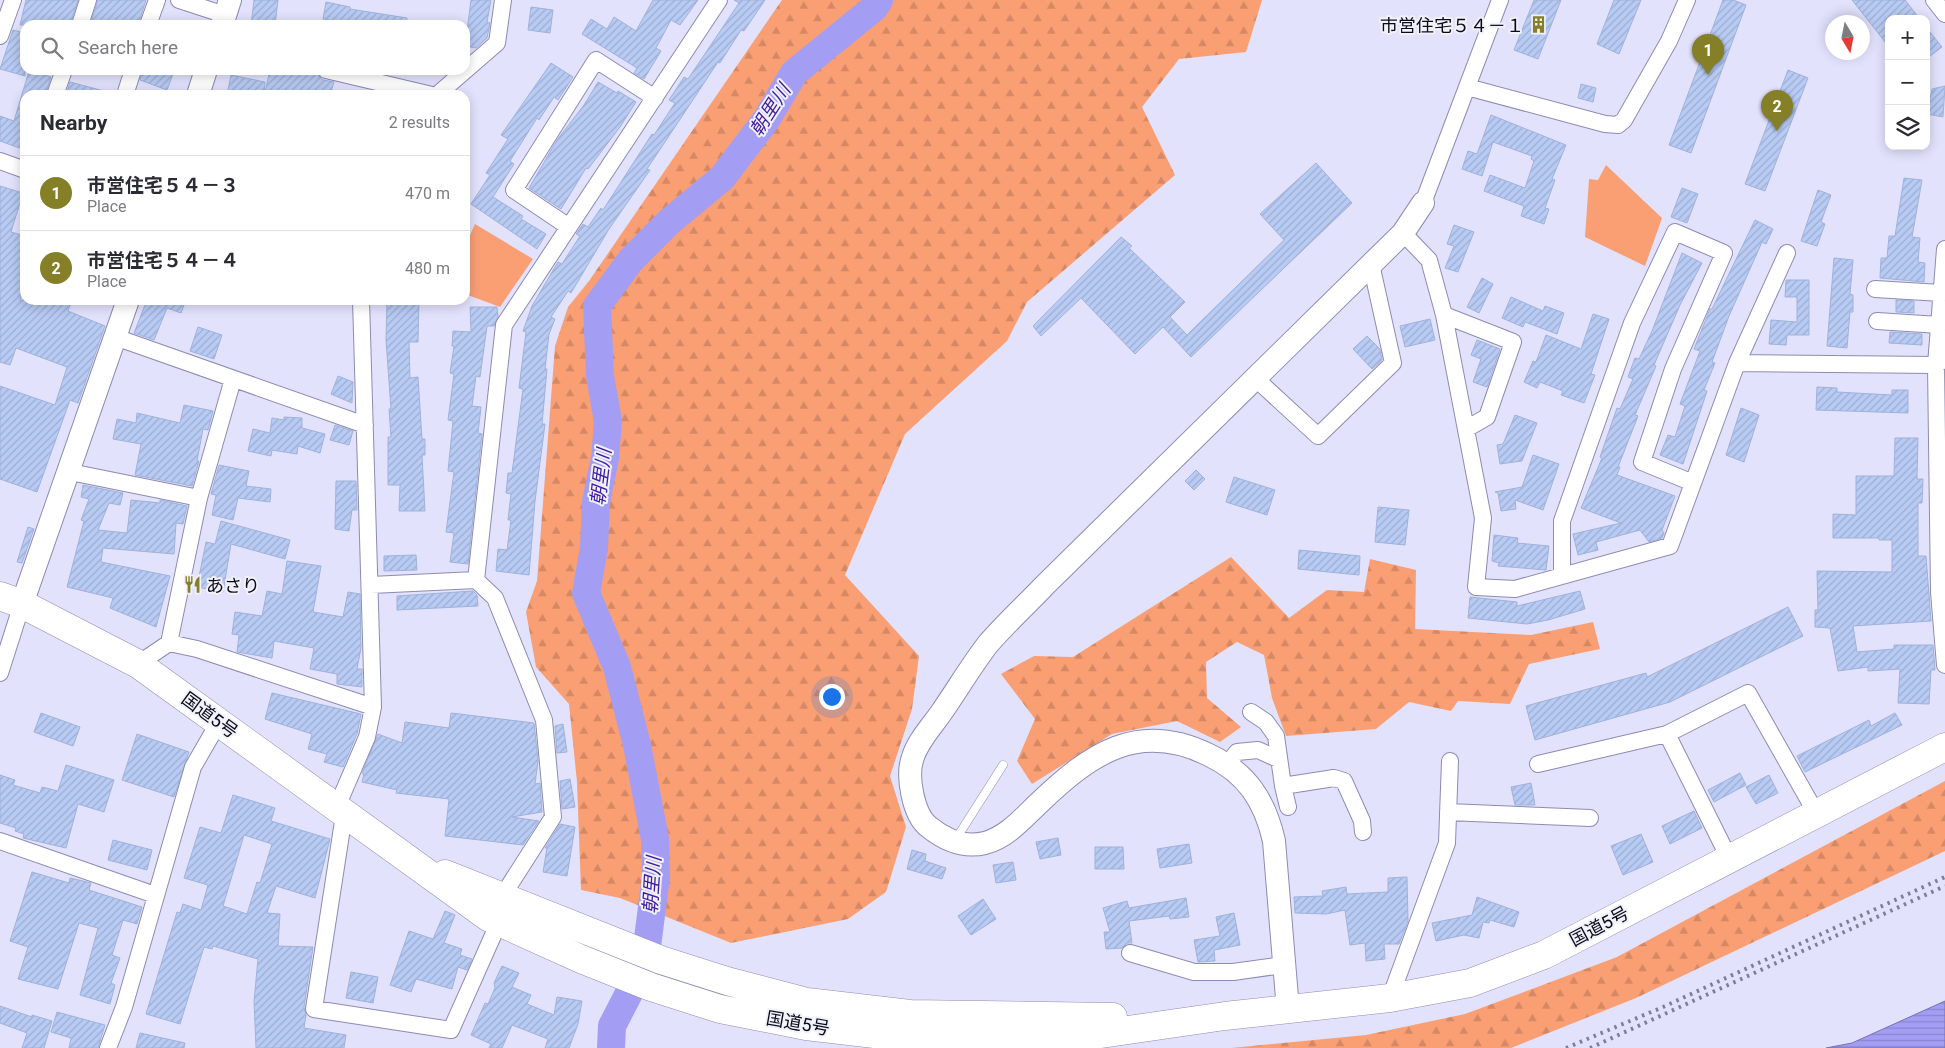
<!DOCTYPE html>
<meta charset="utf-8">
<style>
:root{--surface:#fff;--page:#f2f2f3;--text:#2b2b33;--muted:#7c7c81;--line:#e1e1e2;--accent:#857f27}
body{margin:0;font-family:Roboto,"Noto Sans JP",sans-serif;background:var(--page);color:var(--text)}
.controls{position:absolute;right:15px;top:15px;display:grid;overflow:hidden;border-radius:10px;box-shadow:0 2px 12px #0003}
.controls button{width:45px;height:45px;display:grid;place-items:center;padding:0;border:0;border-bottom:1px solid var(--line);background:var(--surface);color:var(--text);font:25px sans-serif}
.compass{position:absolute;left:1825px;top:15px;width:45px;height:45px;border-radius:50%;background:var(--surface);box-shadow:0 2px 12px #0003;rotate:170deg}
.you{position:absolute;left:831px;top:696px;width:18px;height:18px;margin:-12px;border:4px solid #fff;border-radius:50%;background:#1a73e8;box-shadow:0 0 0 8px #1a73e833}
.badge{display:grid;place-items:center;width:32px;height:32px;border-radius:50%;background:var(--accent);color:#fff;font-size:16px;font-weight:700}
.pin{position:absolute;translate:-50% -41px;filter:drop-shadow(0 1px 2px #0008)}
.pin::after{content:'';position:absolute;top:26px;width:18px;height:15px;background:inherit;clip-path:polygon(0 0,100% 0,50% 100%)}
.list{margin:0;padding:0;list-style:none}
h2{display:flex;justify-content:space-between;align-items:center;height:65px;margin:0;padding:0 20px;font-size:21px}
h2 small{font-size:16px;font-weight:400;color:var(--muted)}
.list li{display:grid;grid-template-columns:32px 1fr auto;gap:15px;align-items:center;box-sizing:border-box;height:75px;padding:0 20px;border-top:1px solid var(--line)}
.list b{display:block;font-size:19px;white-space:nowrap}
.list p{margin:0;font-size:16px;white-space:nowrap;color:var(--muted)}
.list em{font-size:16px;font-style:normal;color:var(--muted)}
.icon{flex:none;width:28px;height:28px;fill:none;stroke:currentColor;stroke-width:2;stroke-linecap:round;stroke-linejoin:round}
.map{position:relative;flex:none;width:1945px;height:1048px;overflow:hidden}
.search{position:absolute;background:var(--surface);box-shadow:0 2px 12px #0003;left:20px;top:20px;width:450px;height:55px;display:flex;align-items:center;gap:12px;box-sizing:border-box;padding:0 18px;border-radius:15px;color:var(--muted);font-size:19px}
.panel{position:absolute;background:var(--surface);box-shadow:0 2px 12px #0003;left:20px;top:90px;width:450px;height:215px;border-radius:15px}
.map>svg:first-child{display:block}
.green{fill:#fa9f74}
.forest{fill:url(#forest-firs)}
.water{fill:url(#water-rules);stroke:#7571b2}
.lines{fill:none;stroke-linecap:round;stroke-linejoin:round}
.river{stroke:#a39df4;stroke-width:28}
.building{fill:url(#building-hatch);stroke:#a0b2da;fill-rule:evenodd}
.lane-casing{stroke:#8c8bb4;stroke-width:9}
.street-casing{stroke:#8c8bb4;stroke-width:18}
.secondary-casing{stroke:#8c8bb4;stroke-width:24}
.highway-casing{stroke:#8c8bb4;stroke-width:29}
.lane{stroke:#fff;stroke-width:8}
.street{stroke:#fff;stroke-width:16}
.secondary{stroke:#fff;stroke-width:22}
.highway{stroke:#fff;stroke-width:28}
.rail{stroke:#7f7f94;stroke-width:4;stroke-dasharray:2.5 5;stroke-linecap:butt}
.labels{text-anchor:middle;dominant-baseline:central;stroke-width:4;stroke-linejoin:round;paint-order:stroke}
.poi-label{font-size:18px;fill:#0b0a18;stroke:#f1f1fa;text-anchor:end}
.street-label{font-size:18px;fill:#0b0a18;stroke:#f1f1fa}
.water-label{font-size:19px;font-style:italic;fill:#401d9c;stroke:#f1f1fa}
</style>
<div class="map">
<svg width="1945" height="1048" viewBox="0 0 1945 1048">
<defs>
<pattern id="forest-firs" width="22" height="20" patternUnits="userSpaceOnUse" patternTransform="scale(1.25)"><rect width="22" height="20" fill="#fa9f74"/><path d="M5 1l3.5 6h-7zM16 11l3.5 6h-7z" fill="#d58864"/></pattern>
<pattern id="water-rules" width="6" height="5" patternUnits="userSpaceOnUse" patternTransform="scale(1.25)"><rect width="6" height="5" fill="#a39df4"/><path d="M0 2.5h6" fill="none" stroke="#8b86d0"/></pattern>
<pattern id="building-hatch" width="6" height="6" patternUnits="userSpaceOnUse" patternTransform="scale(1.25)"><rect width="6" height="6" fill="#b8cbf4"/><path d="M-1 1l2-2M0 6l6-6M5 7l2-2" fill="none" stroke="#9dadd0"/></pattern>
</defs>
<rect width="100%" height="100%" fill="#e2e2fd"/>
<path class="green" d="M1606,165L1662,218L1645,266L1585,237L1589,179L1598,180Z
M475,224L533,259L500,307L465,294V246Z"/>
<path class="forest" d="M782,0H1262L1246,52L1179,59L1142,107L1175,175L1027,302L1007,341L905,434L845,575L919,656L912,709L890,776L906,827L886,892L848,919L731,943L620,898L581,890L577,782L569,704L536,667L526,612L537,581L555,346L568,307L589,281Z
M1231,557L1289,618L1327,590L1364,592L1370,559L1416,570L1415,629L1531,635L1593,622L1600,649L1529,664L1510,704L1458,701L1451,711L1409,702L1376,729L1286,736L1272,698L1264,655L1237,642L1206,662L1207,698L1241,727L1220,742L1177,721L1112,734L1032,784L1017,761L1035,719L1001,674L1034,656L1073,657Z
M1945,781V851L1636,998L1511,1048H1231L1366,1035L1465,1014L1617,957Z"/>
<path class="water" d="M1945,1001V1048H1826L1852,1043Z"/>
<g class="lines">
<path class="river" d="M611,1048L612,1026L645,962L656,876L655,839L637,745L617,667L586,593L594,548L596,502L605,458L608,421L600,376L597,306L631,260L670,221L722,178L766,120L794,73L874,8L879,0"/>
</g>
<path class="building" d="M26,0H78L70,25H20Z
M98,0H146L138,25H90Z
M254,0H278L275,25H251Z
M471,0H491L487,22L490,23L487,38L476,48L465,46Z
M653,0H698L680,25L671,20L656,48L661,51L644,79L634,73L637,68L582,34L591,19L607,29L614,17L636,31Z
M734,0H765L744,31L741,30L720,63L718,62L647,169L650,170L609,229L571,293L568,291L551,317L555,319L549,334L545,369H547L542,424H545L535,501L529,575L496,571L498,549L507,550L511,520H508L511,494L506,493L508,473H512L523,389L519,388L526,332L523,331L532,306L558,262L562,264L580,236L576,234L583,224L588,227L601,208L603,210L652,134L654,135L675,103L669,100L684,77L688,79L739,3Z
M1534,0H1561L1538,59L1514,50Z
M1614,0H1641L1619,54L1597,44Z
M1723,0H1733L1746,5L1691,153L1669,145Z
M1852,0H1905L1920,19H1889V47Z
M326,2L350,7V9L407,18L406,25H357L323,19Z
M531,7L553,10L550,33L528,30Z
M1926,27L1942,47L1926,59Z
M13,30L25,33V76L0,69Z
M551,63L573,77L558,100L554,97L539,120L537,118L510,161L514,164L493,197L523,216L521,219L546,234L537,249L471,204L490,175L486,173L508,139L501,135Z
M143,70H161L173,74L167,90L140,80Z
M270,70H300L317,74L323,80L334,82L330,95H276L265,92Z
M1788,70L1808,78L1765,191L1745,184Z
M29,71L51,77L45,95H25V150L0,141V116L14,121Z
M231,75L265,82L264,95H227Z
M70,82L104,91V95H66Z
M598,82L617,93L618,91L636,102L620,127L588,169L586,168L561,209L529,188L557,140L584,105Z
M1581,84L1596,88L1593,102L1578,98Z
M1945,86L1943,117L1927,114L1932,89Z
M1491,115L1566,145L1552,179L1555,180L1545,208L1549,209L1544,224L1521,216L1524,206L1484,191L1490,175L1525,188L1534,161L1531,159L1532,156L1493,142L1482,176L1462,169L1468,151L1477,154Z
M1316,163L1352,203L1191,357L1163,327L1135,354L1081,298L1041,336L1033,326L1121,237L1132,246L1129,248L1185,302L1170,317L1187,335L1284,240L1260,214Z
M1904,178L1922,180L1912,237L1920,238L1918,262L1925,263L1924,282L1880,278L1881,258H1887L1889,236H1895Z
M0,186L23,193L11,232L25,236V284L20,300H72L68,311L105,326L78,403L70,400L37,492L0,479V386L55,405L67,367L16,348L10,365L0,362Z
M1682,188L1698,194L1687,223L1671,217Z
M1818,190L1831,195L1821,222L1825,224L1817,246L1801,241Z
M1755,220L1773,229L1766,244L1762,242L1729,316L1712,362L1715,363L1704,390L1707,391L1683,464L1660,455L1668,435L1675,437L1685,406L1680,404L1700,351L1694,349L1710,309H1712Z
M1454,225L1474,232L1458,272L1445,268L1454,246L1447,244Z
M1682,253L1702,263L1680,305L1654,365L1656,366L1635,415L1638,416L1618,467H1620L1617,475L1675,496L1662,530L1664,533L1662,538L1649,542L1640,530L1596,542L1598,550L1578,555L1573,534L1621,523L1581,508L1602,458L1600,457L1617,408L1620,409L1633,379L1628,377L1635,358L1639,359L1652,331Z
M1834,258L1853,260L1850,294L1853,295V312H1850L1847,348L1827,346Z
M1482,278L1493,284L1479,313L1467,307Z
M1809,280V335H1787L1786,345L1769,344L1771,320L1797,322V297H1785L1786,280Z
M1511,297L1543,311L1545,306L1564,313L1557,334L1525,322L1523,327L1502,318Z
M147,300H186L181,313L167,308L154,340L134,333Z
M387,300H419L418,342H409L410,378L418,377L422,439H425V455H422L425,511H399L400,485H388V437H391L389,409H391L386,340Z
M1896,300L1914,301V313L1896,312Z
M470,307H497L498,317L494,326H487L480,377L476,376L472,406L481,407L478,433L482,434L468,564L450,562L454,533L446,532L454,472L448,471L453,421L448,420L454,374L450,373L454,346H452L453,331L471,332Z
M1593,314L1609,319L1591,374L1595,375L1584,403L1561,395L1563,391L1540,382L1537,388L1524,382L1533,361L1536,362L1546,335L1581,349Z
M1430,319L1435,340L1405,347L1400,326Z
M198,327L222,335L214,359L190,351Z
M1890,332L1922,334V345L1889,343Z
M1367,336L1380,349L1382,360L1372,369L1353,349Z
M1477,340L1500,349L1487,387L1473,382L1481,359L1471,355Z
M338,376L353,382L352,403L331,394Z
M1817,387L1837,388V392L1892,395V390H1908V413L1816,410Z
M184,405L213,411L208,430L203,429L197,461H199L192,486L135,475L141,444L113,439L117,419L136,423L137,413L180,423Z
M1741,408L1759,415L1744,462L1726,455Z
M1515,415L1537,423L1522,461L1500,464L1497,445L1503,444Z
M284,417L302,418V428L325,434L320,453L298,446L297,454L272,450L271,456L248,451L253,429L270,433L272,418L284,420Z
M335,425L353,431L349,445L330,440Z
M1895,438H1918L1917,479H1923L1922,503H1918V556H1926L1931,621L1853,626L1857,652L1894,649V645H1933L1935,670H1931L1929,704L1898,703L1900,669L1868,671V667L1838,671L1830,628L1815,627V610H1818L1817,571L1892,572V540H1879V538H1833V514L1856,515V476H1894Z
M1533,455L1559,464L1543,510L1515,500L1516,509L1501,511L1498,493L1495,492L1522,487Z
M219,465L249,471L246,486L271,489L270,502L238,498L233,520L212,515L216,495L211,494Z
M1196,470L1205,479L1194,490L1185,481Z
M1234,477L1275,490L1267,515L1226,502Z
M336,481H356L357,510H352L349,531L335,529Z
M83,485L123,493L120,505L109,503L98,530L127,533L131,500L160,503V500L187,506L183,524L176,523L174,554L103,548L101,562L170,576L156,627L110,608L113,598L67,587L84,521L81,520L89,499L81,497Z
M1378,507L1409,510L1405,545L1375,542Z
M221,521L290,540L285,559L231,544L223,592L197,587L206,542L215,544Z
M28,527L34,529L22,563L17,562Z
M1494,535L1518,538L1517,543L1549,546L1546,570L1498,566L1499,563L1492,561Z
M1299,550L1360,556L1359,575L1298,569Z
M416,555L417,570L384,571V556Z
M287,561L321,566L313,612L343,617L348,592L360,594L361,648L357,669H362V687L337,684V674L310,669L314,648L274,641L272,658L237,652L239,635L232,634L235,612L262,616L267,591L282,594Z
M473,591L477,595L478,606L397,610V596Z
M1580,591L1585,609L1548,620L1527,624L1468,618L1470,597L1517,602V606Z
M1788,607L1803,636L1670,702L1535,740L1526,706L1646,673L1647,677Z
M272,693L361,714L357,734L343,767L324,762L327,754L308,749L312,734L265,719Z
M41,713L80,727L73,746L34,732Z
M451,713L534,723L538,761L535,784L540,783L542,812L512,817L539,821L523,845L445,836L449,799L396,793L397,790L362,782L364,774L362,773L378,734L402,743L405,722L449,728Z
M1895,713L1902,725L1805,772L1797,756L1869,720L1871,726Z
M563,724L567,752L557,753L555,726Z
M137,734L189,752L174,797L122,780Z
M66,765L114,780L104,812L78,804L66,848L23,838L24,834L15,831L16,828L0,823V775L15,780L13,785L40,793L42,787L58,791Z
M1740,773L1746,785L1714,802L1708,790Z
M1769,775L1778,793L1756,804L1746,787Z
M570,779L575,807L562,809L560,781Z
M1531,783L1535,805H1515L1511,787Z
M233,795L275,808L271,821L330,839L315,898L276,886L267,913L280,914L278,946L313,947L304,1007L306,1015L304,1028L346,1035L344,1048H256L254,1001L258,959L213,946L212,949L204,947L180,1024L146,1014L177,912L180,913L183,904L201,910L208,885L184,878L200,827L221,833ZM244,835L272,844L260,883L257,882L247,914L223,906Z
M1694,811L1702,828L1670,844L1662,826Z
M560,824L575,827L567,876L543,872L547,848H545Z
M1641,834L1653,862L1623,875L1611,846Z
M1058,838L1061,855L1040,859L1036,842Z
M113,840L152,850L147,870L108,860Z
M1189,844L1192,863L1160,868L1157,849Z
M1095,847H1123L1124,869H1095Z
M912,850L926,854L925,861L946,868L942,879L907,869Z
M1013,862L1016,880L996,883L993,865Z
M32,872L69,883L70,878L91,883L89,890L142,907L137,924L123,920L112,955L120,958L111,983L115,985L110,1004L80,995L98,928L79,923L58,989L18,979L28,947L10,941Z
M1407,877L1408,921L1399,944H1384L1385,959L1366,961L1365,943L1350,945L1345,910L1326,914L1295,913L1294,897L1323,896L1322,891L1346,887L1347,894L1388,892V878Z
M1477,897L1519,912L1514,927L1490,920L1489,923L1483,922L1479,938L1464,935L1436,941L1432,923L1472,915Z
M1186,898L1189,917L1170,919L1169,916L1129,921L1132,943H1127L1122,948L1106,949L1104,932H1110L1103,908L1127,901L1129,908Z
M983,899L996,919L971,935L958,916Z
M445,911L455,915L444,943L462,949L460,955L472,959L467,970L458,967L452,989L416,979L411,992L390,985L409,931L433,939Z
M1234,913L1240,945L1214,950L1215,961L1198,962L1194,940L1220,936L1216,917Z
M502,966L519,973L512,987L531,995L527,1004L554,1015L557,997L582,1001L578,1024L569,1048H545L548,1039L512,1025L502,1048H489L491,1044L471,1035L485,1003L488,1004L495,988L494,983Z
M351,972L378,977L373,1003L346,998Z
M0,1006L32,1017V1015L52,1021L44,1048H22L27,1033L0,1023Z
M57,1012L105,1025L98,1048H69L71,1038L51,1032Z
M140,1033L185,1043L184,1048H136Z"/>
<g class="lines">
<defs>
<path id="lane" d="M956,839L1003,765"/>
<path id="street" d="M179,0L225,15
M1934,0L1945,14
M80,25L88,0
M148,25L157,0
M0,36L13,0
M326,70L432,95
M1467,87L1605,124L1618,125L1624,120L1669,41L1687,0
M55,95L64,70
M125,95L133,70
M437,95L497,43L503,0
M0,161L25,170
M1423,203L1500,0
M569,227L514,190L596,60L655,98
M1403,233L1429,260L1444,315L1483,518L1476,587L1515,589L1670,546L1737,363L1936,365L1945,359
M1945,249L1936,365L1939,592L1945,665
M1875,289L1941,293
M1444,315L1513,342L1487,417L1466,429
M1877,321L1939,325
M115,337L365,425
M1737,363L1787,253
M1255,378L1318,436L1393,363L1371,264
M70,472L199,498
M1562,576V521L1632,323L1675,232L1724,253L1673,369L1642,462L1693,483
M476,580L495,598L544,720L553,817L498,903
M371,585L476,580L504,325L719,0
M169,643L197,649L373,707
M138,664L169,643L199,498L233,379
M0,673L22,604
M1251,712L1266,722L1276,736L1283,786L1288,807
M1667,734L1729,858
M1538,764L1667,734L1748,693L1816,813
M1227,765L1237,752L1258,750L1278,759
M1283,786L1334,778L1344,781L1362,821L1363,832
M336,809L367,737L373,707L361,300
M1448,812L1590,818
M344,815L314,1009L451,1030L499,922
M0,841L155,895
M1130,953L1194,972H1233L1283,965
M1390,998L1447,843L1450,761
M108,1048L124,1007L193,767L219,722"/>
<path id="secondary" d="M222,25L230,0
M198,95L206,70
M22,604L128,300
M1288,1010L1274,841C1265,801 1247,773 1209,755C1138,720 1090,754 1039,803C1022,819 1007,837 985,843C964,848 945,840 929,827C913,815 906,775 913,757C918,741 932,726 941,713C957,690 971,666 988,644C1006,623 1027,604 1046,584L1403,233L1423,203"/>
<path id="highway" d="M0,596L22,604L138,664L488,917L581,959L651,987L720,1009L806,1026L908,1038L1059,1040L1225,1016L1390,998L1470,983L1544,955L1945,747
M445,874L661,960L727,981L807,1002L910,1014L1113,1017"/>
</defs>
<use href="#lane" class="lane-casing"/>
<use href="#street" class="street-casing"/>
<use href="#secondary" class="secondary-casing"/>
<use href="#highway" class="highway-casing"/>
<use href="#lane" class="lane"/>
<use href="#street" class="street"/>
<use href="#secondary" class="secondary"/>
<use href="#highway" class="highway"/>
<path class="rail" d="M1566,1048L1663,1007L1945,877
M1590,1048L1945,886"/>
</g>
<defs>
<symbol id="building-bare" viewBox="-9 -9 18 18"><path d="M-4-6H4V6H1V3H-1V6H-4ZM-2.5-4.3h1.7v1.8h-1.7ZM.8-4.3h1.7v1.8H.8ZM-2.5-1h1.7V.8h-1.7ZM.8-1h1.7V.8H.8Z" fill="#857f27" stroke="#f1f1fa" stroke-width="2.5" paint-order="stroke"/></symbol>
<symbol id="restaurant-bare" viewBox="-9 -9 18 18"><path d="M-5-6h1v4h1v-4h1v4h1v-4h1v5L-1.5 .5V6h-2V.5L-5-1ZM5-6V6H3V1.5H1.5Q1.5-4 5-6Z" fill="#857f27" stroke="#f1f1fa" stroke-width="2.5" paint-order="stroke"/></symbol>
</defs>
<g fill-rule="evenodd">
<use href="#building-bare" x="1526" y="12" width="25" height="25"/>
<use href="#restaurant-bare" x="180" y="572" width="25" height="25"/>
</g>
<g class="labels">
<g class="poi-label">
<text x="1524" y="25">市営住宅５４－１</text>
<text x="206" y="585" text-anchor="start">あさり</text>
</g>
<g class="street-label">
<text transform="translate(210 715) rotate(36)">国道5号</text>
<text transform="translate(1599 926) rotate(-28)">国道5号</text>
<text transform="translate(798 1023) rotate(10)">国道5号</text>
</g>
<g class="water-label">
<text transform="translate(770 110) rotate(-57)">朝里川</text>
<text transform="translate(601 477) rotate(-83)">朝里川</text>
<text transform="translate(652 885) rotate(-86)">朝里川</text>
</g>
</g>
</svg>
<div class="controls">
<button>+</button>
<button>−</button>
<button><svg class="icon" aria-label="layers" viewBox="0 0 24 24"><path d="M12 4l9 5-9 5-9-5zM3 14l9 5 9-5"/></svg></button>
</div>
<svg class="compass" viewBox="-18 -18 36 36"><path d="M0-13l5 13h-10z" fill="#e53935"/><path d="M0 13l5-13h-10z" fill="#7c7c81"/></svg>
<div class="you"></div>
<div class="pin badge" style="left:1708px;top:75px">1</div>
<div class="pin badge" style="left:1777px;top:131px">2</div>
<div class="search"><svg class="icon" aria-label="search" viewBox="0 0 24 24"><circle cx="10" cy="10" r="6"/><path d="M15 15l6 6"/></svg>Search here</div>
<section class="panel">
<h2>Nearby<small>2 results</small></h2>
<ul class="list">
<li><span class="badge">1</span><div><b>市営住宅５４－３</b><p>Place</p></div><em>470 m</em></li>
<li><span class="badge">2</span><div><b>市営住宅５４－４</b><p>Place</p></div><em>480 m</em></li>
</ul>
</section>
</div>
